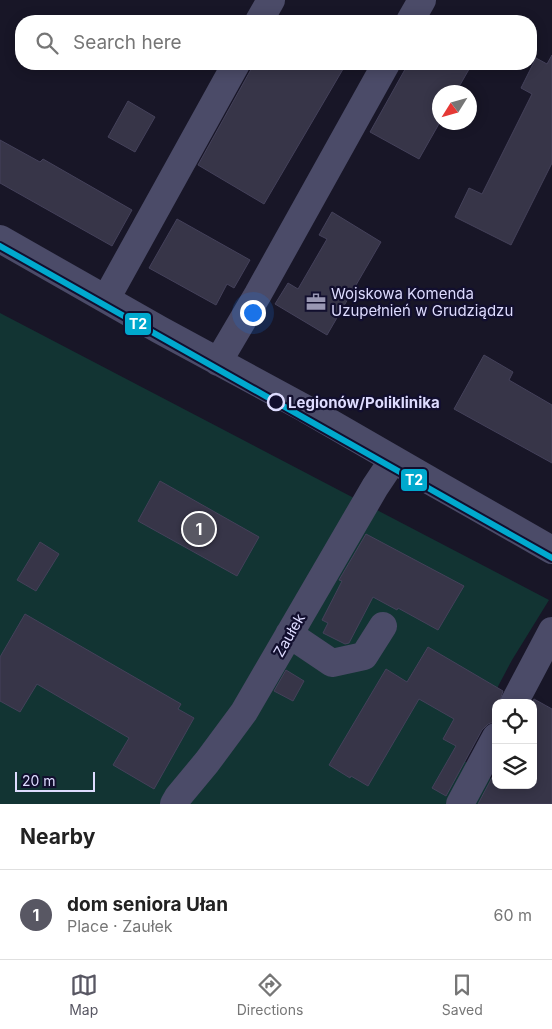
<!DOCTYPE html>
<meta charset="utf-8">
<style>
:root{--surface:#fff;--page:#f6f6f6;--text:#222;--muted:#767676;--line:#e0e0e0;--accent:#585763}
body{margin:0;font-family:Inter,sans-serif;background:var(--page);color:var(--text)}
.controls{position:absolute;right:15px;bottom:15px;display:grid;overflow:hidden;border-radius:10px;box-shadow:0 2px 12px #0003}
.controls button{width:45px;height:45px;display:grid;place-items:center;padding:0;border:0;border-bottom:1px solid var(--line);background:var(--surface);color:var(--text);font:25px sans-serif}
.compass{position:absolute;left:432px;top:85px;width:45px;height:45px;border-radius:50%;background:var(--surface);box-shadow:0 2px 12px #0003;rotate:233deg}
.scale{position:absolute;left:15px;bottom:12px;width:80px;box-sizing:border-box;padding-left:5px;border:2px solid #dedcff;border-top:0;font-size:14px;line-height:18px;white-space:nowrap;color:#dedcff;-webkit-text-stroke:4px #120f2e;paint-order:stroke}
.you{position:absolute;left:252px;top:312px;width:18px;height:18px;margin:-12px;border:4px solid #fff;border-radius:50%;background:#1a73e8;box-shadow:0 0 0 8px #1a73e833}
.badge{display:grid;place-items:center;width:32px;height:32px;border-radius:50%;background:var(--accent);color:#fff;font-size:16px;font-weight:700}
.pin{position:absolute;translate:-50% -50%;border:2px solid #fff;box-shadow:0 1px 5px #0006}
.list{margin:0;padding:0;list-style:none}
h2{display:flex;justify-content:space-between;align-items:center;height:65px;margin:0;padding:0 20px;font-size:21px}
h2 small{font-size:16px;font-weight:400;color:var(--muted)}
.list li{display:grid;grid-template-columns:32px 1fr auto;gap:15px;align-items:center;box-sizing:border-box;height:90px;padding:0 20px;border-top:1px solid var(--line)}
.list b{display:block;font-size:19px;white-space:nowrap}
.list p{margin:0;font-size:16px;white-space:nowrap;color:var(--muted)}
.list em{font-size:16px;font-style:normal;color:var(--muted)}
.icon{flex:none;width:28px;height:28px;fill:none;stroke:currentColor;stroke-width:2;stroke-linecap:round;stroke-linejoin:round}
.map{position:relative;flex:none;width:552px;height:804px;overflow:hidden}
.search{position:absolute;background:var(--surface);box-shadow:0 2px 12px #0003;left:15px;right:15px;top:15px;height:55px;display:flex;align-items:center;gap:12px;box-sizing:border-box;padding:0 18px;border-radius:20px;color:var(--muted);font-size:19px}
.sheet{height:155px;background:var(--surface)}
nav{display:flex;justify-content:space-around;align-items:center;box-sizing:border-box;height:70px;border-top:1px solid var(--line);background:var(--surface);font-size:14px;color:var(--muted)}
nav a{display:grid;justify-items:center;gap:2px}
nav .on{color:var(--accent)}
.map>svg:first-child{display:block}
.green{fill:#123433}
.building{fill:#373548;stroke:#44415a}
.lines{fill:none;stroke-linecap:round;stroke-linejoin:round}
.minor{stroke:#4b4b68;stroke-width:28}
.tram-1-casing{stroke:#120f2e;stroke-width:10}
.tram-1{stroke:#00a9ce;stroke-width:6}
.stop-dot{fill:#120f2e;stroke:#dedcff;stroke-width:2.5}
.labels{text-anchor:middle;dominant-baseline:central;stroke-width:4.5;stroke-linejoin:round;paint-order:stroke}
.poi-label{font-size:15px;fill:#dedcff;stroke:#120f2e;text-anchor:start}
.stop-label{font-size:15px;font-weight:bold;fill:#dedcff;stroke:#120f2e;text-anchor:start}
.street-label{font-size:15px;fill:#dedcff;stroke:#120f2e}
.line-badge{stroke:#120f2e;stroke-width:2}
.badge-label{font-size:14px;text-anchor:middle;font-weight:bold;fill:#fff}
</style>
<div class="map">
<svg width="552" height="804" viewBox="0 0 552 804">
<rect width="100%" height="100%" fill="#181627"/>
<path class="green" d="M0,313L549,600L512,660L460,758L496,782V785L529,804H0Z"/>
<path class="building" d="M552,55V163L511,245L455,217L469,188L482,194L532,94L521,88L536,58L547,64Z
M254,64H346L264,204L198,165Z
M408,64H472L456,92H440V122L419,159L370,132Z
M128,101L155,117L135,152L108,137Z
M0,140L40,162L43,159L132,210L112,246L0,183Z
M332,212L381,242L327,335L275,304L288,283L298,289L327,239L319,235Z
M177,219L250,260L234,288L227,284L216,305L149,268Z
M484,355L513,372L509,380L552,405V463L454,409Z
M160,481L259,537L237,576L138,521Z
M366,534L464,586L438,630L398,608L397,610L373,597L349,643L345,644L323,633L328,623L322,620L342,581L339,580Z
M40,542L59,554L36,591L17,580Z
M25,614L181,704L178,709L194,718L154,789L113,765L129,738L37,684L20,712L0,701V657Z
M428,647L503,691L499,703H496V721L488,724L482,730L446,796L432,788L456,746L443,739L454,719L419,699L368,786L351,776L350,778L329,765L386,669L407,682Z
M286,670L304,681L293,701L274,691Z
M534,699L552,709V804H478L496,770V785H533V703H532Z"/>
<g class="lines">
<path class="minor" d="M259,21L271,0
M410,21L422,0
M0,239L160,330L306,409L436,484L552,550
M106,299L236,64
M218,362L258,294L386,64
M289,634L332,663L364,656L383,626
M514,703L552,631
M174,804L178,797L207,762L244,712L375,487L393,460
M460,804L496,737"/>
<defs>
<path id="tram-1" d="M0,246L552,558"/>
</defs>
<use href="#tram-1" class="tram-1-casing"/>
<use href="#tram-1" class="tram-1"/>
</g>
<defs>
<symbol id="office-bare" viewBox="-9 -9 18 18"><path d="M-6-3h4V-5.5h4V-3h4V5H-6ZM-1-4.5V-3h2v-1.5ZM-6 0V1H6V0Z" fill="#9997b3" stroke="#120f2e" stroke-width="2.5" paint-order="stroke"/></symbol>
</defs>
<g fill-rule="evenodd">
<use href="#office-bare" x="302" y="288" width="28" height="28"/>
</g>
<circle class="stop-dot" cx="276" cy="402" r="8"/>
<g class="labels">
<g class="poi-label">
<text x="331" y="293">Wojskowa Komenda<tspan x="331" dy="17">Uzupełnień w Grudziądzu</tspan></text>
</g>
<g class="stop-label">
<text x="288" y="402">Legionów/Poliklinika</text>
</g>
<g class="street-label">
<text transform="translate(289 635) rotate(-60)">Zaułek</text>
</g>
</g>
<g class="line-badge">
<rect x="124" y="312" width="28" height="24" rx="5" fill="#00a9ce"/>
<rect x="400" y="468" width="28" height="24" rx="5" fill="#00a9ce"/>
</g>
<g class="badge-label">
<text x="138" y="329">T2</text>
<text x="414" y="485">T2</text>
</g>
</svg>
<div class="controls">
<button><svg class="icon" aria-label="locate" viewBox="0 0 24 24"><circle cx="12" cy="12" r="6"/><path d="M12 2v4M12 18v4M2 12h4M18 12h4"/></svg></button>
<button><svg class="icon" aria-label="layers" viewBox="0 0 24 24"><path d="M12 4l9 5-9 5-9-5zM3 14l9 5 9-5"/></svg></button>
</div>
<svg class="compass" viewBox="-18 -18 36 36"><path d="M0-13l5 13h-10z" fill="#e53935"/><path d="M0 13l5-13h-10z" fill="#767676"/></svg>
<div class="scale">20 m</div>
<div class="you"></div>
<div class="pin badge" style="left:199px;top:529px">1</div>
<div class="search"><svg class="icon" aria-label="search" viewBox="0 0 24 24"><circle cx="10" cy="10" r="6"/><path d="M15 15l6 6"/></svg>Search here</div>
</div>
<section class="sheet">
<h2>Nearby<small></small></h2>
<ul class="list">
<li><span class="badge">1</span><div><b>dom seniora Ułan</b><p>Place · Zaułek</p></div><em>60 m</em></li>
</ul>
</section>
<nav>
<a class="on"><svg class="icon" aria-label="map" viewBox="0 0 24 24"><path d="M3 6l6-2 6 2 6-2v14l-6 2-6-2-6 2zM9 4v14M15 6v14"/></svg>Map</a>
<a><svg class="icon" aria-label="directions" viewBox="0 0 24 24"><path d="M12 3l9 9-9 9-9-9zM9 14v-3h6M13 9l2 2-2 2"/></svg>Directions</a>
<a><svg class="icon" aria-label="saved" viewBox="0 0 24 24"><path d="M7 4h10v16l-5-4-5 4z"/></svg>Saved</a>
</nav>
